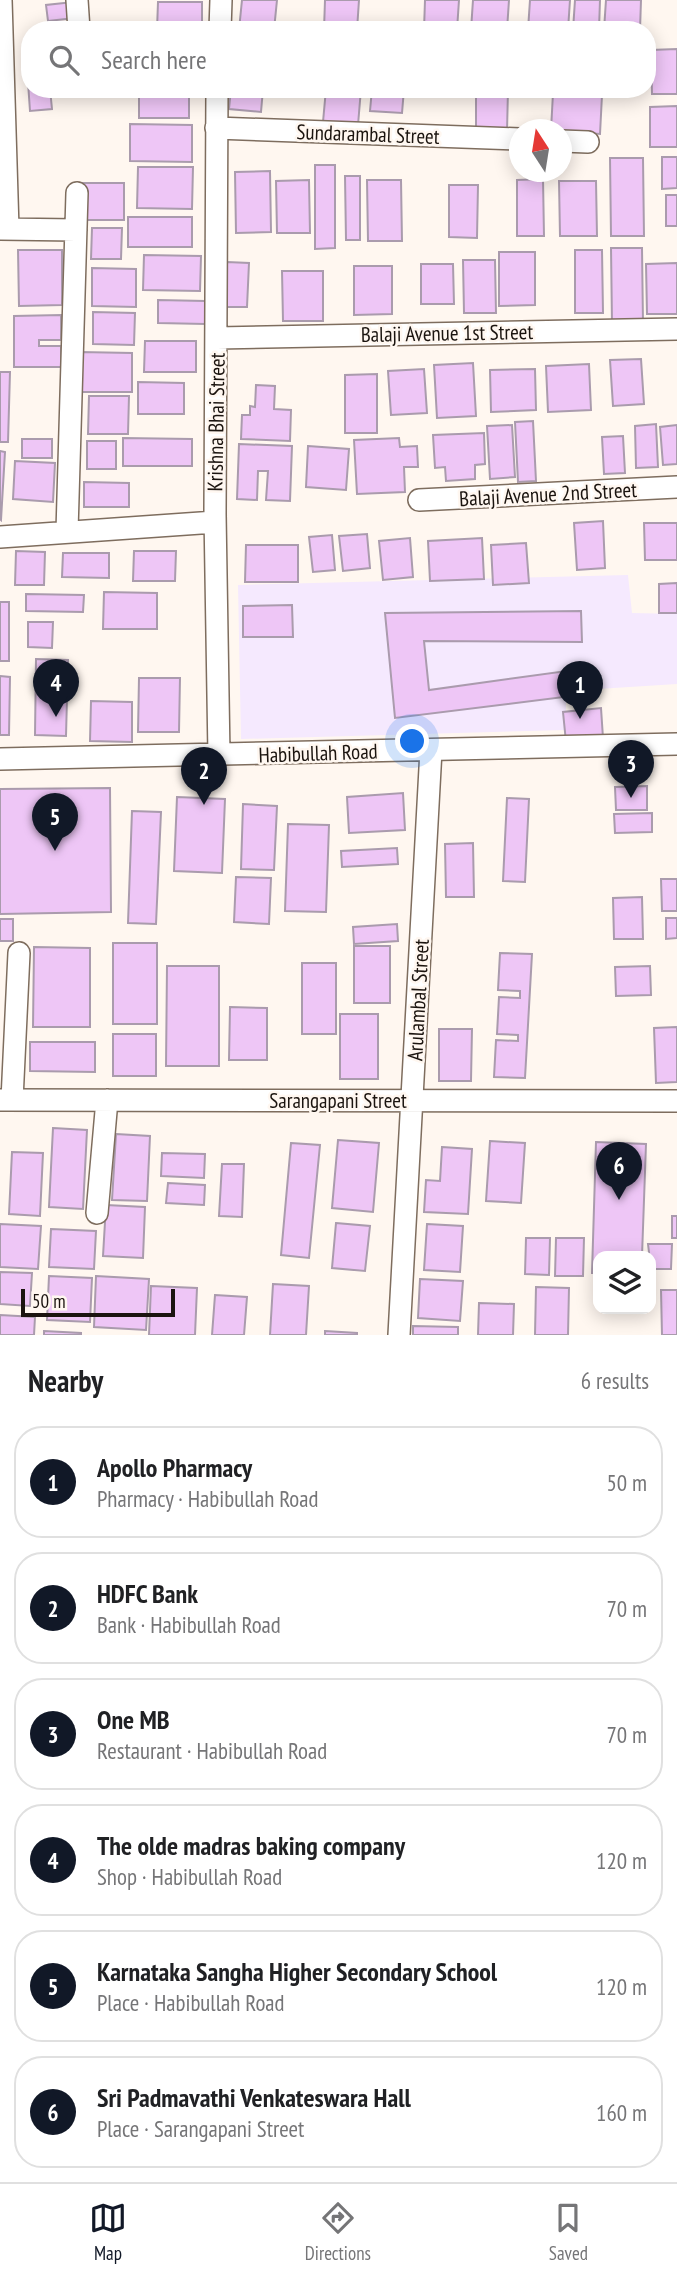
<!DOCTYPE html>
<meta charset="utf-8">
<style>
:root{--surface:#fff;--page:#f6f6f6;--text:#202124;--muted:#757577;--line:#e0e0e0;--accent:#111827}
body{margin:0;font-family:"PT Sans Narrow",sans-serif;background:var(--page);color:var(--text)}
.controls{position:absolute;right:21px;bottom:21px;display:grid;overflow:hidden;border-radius:14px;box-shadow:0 4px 18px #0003}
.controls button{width:63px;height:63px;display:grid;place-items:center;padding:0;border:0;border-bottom:2px solid var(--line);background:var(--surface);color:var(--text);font:35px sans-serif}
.compass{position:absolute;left:509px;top:119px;width:63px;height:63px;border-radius:50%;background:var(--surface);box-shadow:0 4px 18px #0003;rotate:348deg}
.scale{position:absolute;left:21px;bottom:18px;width:154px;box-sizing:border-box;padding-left:7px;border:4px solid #1b140f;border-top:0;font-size:19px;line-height:24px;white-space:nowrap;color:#1b140f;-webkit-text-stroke:5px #fff7f0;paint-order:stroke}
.you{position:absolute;left:413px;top:742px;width:24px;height:24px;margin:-18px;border:5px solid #fff;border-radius:50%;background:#1a73e8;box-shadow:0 0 0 10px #1a73e833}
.badge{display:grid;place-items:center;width:46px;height:46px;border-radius:50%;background:var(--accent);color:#fff;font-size:23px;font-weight:700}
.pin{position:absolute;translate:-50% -58px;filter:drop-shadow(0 2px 4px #0008)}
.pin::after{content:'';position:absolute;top:37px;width:24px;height:21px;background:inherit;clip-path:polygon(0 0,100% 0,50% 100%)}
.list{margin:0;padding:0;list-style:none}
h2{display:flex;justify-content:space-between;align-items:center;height:91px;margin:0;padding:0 28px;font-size:30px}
h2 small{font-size:23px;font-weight:400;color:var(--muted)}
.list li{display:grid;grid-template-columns:46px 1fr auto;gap:21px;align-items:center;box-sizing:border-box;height:112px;margin:0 14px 14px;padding:0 14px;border:2px solid var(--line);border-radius:28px}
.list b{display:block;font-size:26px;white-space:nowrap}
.list p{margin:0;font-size:23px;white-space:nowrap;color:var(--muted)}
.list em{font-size:23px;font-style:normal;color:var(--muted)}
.icon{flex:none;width:38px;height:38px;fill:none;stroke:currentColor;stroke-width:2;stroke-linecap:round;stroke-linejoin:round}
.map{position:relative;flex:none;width:677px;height:1335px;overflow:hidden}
.search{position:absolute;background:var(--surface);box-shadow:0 4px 18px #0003;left:21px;right:21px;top:21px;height:77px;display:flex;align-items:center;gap:18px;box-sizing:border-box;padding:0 24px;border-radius:28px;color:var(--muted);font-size:26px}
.sheet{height:847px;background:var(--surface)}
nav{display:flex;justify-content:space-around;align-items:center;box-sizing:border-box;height:98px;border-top:2px solid var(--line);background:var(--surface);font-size:19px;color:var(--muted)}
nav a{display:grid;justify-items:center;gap:4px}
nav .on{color:var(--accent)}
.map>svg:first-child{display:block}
.education{fill:#f5e9fe}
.building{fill:#eec6f6;stroke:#aa9bad;stroke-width:2}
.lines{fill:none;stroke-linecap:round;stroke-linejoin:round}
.minor-casing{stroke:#7e6d5e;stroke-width:24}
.minor{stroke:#fff;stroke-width:21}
.labels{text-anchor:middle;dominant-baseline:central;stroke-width:5;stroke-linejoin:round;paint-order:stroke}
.street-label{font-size:21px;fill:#1b140f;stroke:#fff7f0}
</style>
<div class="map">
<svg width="677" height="1335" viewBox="0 0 677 1335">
<rect width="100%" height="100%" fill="#fff7f0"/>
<path class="education" d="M628,575L632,613L677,614V684L566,691V730L241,739L238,585Z"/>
<path class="building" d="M242,0H277L274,30H239Z
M325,0H359L357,30H324Z
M425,0H459L457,30H424Z
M473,0H509L507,30H471Z
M530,0H570L568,30H528Z
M575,0H600L599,30H573Z
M606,0H641L640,30H604Z
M73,2L75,18L48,21L46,5Z
M158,2H202V30H157Z
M677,49V94H652L651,50Z
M28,82H30V89H50L52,109L30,111Z
M139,89H189V118H139Z
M231,89H263L261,112L229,109Z
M326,89H361L358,125L323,122Z
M372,89H404L402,113L370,111Z
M476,89H508L507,132L476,131Z
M553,93L602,95L600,134L551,130Z
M677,106V147H650V107Z
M130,124L192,125V162L130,161Z
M662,157H677V188L662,189Z
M610,158H643L644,236H611Z
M315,165H335V248L315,249Z
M138,167H193L192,209L137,208Z
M270,171L271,232L236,233L235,172Z
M345,176H360V240H346Z
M543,179L544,236H517V180Z
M309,180L310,233H277L276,181Z
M367,180H401L402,241H368Z
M559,181H596L597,236H560Z
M83,183H124V220H83Z
M449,185H478L477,238L449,237Z
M666,195H677V226H666Z
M128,217H192V247H128Z
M92,228H122L121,259H91Z
M611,248H642L643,323H612Z
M18,250H62V305L19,306Z
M575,250H602L603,313H575Z
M499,252H535V305L499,306Z
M144,255L201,256L200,291L143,290Z
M463,260H495L496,313H464Z
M227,262L249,263L247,307H225Z
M677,263V314H647L646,264Z
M421,264H453L454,304H421Z
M354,266H392V314L354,315Z
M92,268L136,269V307L92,306Z
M282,271H323V321H283Z
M158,300L205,301V324L158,323Z
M93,312L135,313L134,345L93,344Z
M61,315V340H39V346H61V367H14V316Z
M145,341H196V372H144Z
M80,352L132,353V392H80Z
M641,359L644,404L613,406L610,360Z
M473,363L476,416L437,418L434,365Z
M589,364L591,410L548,412L546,366Z
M424,369L427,413L391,415L388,371Z
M535,369L536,410L491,412L490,370Z
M0,372H10L8,442H0Z
M377,374V433H345V375Z
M138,382L184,383V414H138Z
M256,385L275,386L274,409L291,410L290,441L241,439L242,415H250V406L255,407Z
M89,396H129L128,434H88Z
M533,421L536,481L518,482L515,422Z
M656,424L658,467L636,468L635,426Z
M512,425L515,477L490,479L487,426Z
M677,425V464L663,465L660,427Z
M484,433L485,464L475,465V479L446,481L445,467L435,468L433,435Z
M623,436L625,473L604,474L602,437Z
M123,438L192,439V466H123Z
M399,438L400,447L417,446L418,467H404L405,492L357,494L354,440Z
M22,439H52V458H22Z
M87,441H116V469H87Z
M239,444L292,446L290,501L266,500L268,471H258L257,500L237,499Z
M308,446L349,449L346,490L306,487Z
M0,451L5,452L1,520L0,519Z
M15,461L55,463L53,502L13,499Z
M84,482L129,483V507H84Z
M603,521L605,568L577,570L574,523Z
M644,523H677V560H645Z
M367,534L370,568L343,571L339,536Z
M332,535L335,570L313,572L309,537Z
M410,538L413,577L383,580L379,541Z
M482,538L484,579L430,581L428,541Z
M526,543L529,583L493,585L491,545Z
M246,545H298V582H245Z
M16,551L45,552L44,585H15Z
M134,551H176L175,581H133Z
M63,553H109V578L62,577Z
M677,583V613H659V584Z
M104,592L157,593V629H103Z
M26,594L84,595L83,612L26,611Z
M0,602H9V661H0Z
M292,605L293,637H243V606Z
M581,611L582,642L424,641L429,690L581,669L588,694L395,718L385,613Z
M28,622H53L52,648L28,647Z
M36,659L68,660L66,736L35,735Z
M0,676L10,677L9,735H0Z
M139,678H180L179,732H138Z
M91,701L132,702V742L90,741Z
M601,708L603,738L566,742L563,712Z
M647,786V810H616L615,787Z
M110,788L111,912L0,914V789Z
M403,793L405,830L349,833L347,797Z
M177,797L225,799L222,873L174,871Z
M507,798L529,799L525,882L503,881Z
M243,804L277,806L274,870L241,869Z
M132,811L161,812L156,924L128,923Z
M652,813V832L615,833L614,814Z
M288,824L329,825L326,912L285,911Z
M473,843L474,897H446L445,844Z
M397,848L398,864L342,867L341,851Z
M236,877L271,878L269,924L234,922Z
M661,879H677V911H662Z
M642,897L643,939H614L613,898Z
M666,918H677V938L666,939Z
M0,919H13V941H0Z
M397,924L398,941L354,944L353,927Z
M113,943H157V1024H113Z
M354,946H390V1003H354Z
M34,947L90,948V1027H33Z
M500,953L532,954L525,1078L494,1077L496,1040L518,1041V1035L497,1034L499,997L520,998V991L498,990Z
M302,963H336V1034H302Z
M167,966H219V1066H166Z
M650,966L651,995L616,996L615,967Z
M230,1007L267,1008V1060H229Z
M340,1014H378V1079H340Z
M677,1027V1082L656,1083L654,1028Z
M439,1029H472L471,1081H439Z
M113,1034H156V1076H113Z
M30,1042H95V1072L30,1071Z
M53,1128L87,1130L83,1209L49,1207Z
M116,1134L150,1136L147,1201L112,1200Z
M338,1140L379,1143L373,1212L332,1208Z
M490,1141L525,1143L521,1203L486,1201Z
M596,1142L646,1144L642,1256H598V1273H592Z
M291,1143L320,1145L309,1258L281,1255Z
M442,1147L472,1149L468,1214L424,1212L426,1180L440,1181Z
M12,1152L43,1153L40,1216L9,1214Z
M162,1153L205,1154L204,1178L161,1176Z
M222,1164H244L242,1217L219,1216Z
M168,1183L205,1185L204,1205L166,1203Z
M106,1205L145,1207L143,1258L103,1256Z
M672,1216H677V1238H672Z
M336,1223L370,1226L365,1271L332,1268Z
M0,1224L41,1226L38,1269L0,1267Z
M427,1224L463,1226L460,1272L424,1270Z
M51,1229L96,1231L94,1269L49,1267Z
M526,1238H550L549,1275L525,1274Z
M556,1238H584L583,1276H555Z
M648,1244H672L671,1269H651Z
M0,1272L32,1273L30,1306L0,1304Z
M49,1276L92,1278L90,1322L47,1320Z
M96,1276L149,1279L146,1330L94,1327Z
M420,1279L463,1281L460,1321L418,1318Z
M273,1284L309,1286L306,1335H270Z
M151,1286L197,1288L195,1335H149Z
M536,1287L569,1288L568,1335H535Z
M661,1290H677V1335H662Z
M215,1295L247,1297L244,1335H212Z
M479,1303L514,1304L513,1335H478Z
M0,1315L35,1317L34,1335H0Z
M413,1326L458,1327V1335H413Z
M44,1331L81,1333V1335H44Z
M325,1331L357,1333V1335H325Z"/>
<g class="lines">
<defs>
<path id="minor" d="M1,0L8,229
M77,0L79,30
M220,30L221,0
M217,89L215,514L219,756
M216,128L520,139
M562,141L588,142
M0,229L76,230
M217,338L677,329
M419,500L677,487
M67,531L77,193
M0,537L215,522
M0,759L677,744
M0,1100L677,1101
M12,1100L19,953
M97,1213L107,1100
M399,1335L431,750"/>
</defs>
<use href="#minor" class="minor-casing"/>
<use href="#minor" class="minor"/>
</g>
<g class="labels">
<g class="street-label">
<text transform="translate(368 134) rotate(2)">Sundarambal Street</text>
<text transform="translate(447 333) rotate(-1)">Balaji Avenue 1st Street</text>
<text transform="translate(216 422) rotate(-89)">Krishna Bhai Street</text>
<text transform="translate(548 494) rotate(-3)">Balaji Avenue 2nd Street</text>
<text transform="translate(318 753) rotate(-2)">Habibullah Road</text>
<text transform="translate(418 1000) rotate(-87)">Arulambal Street</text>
<text x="338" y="1100">Sarangapani Street</text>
</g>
</g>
</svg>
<div class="controls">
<button><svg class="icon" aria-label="layers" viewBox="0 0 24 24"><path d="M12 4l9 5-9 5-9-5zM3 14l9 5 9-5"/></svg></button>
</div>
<svg class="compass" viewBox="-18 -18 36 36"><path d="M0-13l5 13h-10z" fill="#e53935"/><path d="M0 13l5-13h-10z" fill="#757577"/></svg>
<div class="scale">50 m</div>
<div class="you"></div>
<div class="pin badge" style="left:580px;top:719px">1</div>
<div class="pin badge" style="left:204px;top:805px">2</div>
<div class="pin badge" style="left:631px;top:798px">3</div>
<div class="pin badge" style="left:56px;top:717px">4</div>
<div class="pin badge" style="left:55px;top:851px">5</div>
<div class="pin badge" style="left:619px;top:1200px">6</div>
<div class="search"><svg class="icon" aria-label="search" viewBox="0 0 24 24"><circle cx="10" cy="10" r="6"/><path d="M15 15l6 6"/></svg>Search here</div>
</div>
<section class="sheet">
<h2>Nearby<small>6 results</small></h2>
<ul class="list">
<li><span class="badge">1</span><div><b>Apollo Pharmacy</b><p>Pharmacy · Habibullah Road</p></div><em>50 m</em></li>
<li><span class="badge">2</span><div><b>HDFC Bank</b><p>Bank · Habibullah Road</p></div><em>70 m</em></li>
<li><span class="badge">3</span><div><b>One MB</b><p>Restaurant · Habibullah Road</p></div><em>70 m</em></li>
<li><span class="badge">4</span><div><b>The olde madras baking company</b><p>Shop · Habibullah Road</p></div><em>120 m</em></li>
<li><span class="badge">5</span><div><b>Karnataka Sangha Higher Secondary School</b><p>Place · Habibullah Road</p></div><em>120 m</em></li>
<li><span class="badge">6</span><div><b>Sri Padmavathi Venkateswara Hall</b><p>Place · Sarangapani Street</p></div><em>160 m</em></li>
</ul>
</section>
<nav>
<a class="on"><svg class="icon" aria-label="map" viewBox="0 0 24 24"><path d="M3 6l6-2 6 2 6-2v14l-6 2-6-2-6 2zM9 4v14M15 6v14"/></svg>Map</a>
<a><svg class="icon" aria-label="directions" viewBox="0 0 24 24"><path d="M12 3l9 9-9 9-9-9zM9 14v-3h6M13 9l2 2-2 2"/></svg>Directions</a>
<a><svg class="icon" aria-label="saved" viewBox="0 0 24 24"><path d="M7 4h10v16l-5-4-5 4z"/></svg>Saved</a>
</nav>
